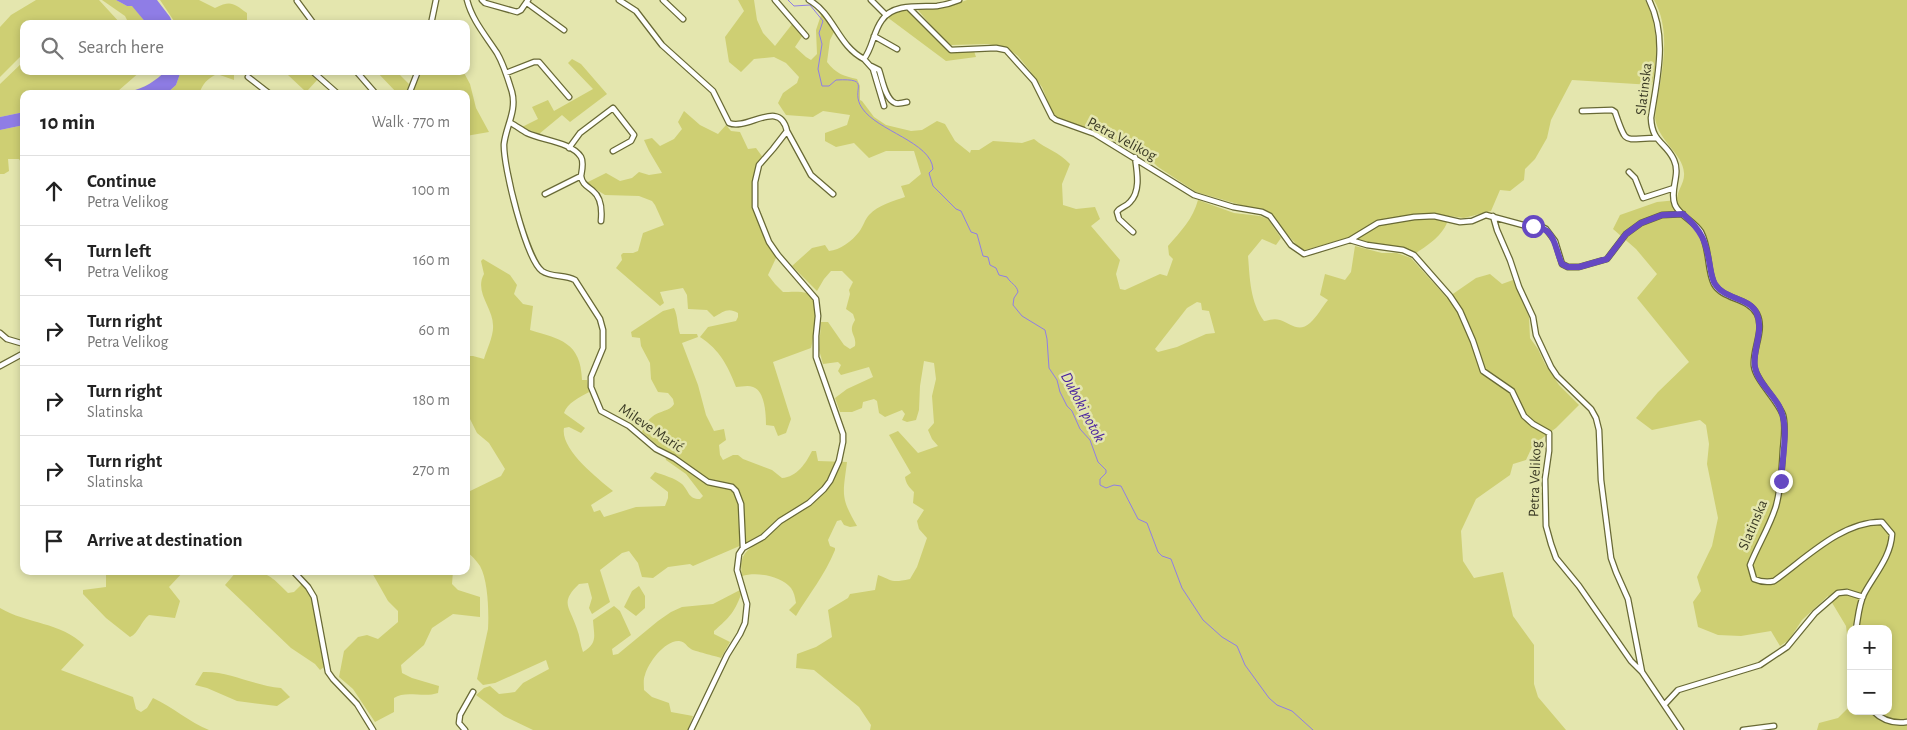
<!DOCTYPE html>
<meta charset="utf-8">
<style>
:root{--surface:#fff;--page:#f6f6f6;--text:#222;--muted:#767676;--line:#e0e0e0}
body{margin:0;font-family:"Alegreya Sans",sans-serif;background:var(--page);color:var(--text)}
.controls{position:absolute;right:15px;bottom:15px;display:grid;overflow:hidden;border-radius:10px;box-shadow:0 2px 8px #0003}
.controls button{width:45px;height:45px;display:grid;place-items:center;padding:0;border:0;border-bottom:1px solid var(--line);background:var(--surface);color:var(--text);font:25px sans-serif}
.stop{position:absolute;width:15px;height:15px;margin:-11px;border:4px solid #6649c2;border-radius:50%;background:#fff}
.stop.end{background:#6649c2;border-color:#fff;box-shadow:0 1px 5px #0008}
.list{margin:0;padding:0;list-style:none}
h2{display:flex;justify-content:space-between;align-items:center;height:65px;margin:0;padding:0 20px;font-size:21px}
h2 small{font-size:16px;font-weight:400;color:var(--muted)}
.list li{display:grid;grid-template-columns:32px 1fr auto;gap:15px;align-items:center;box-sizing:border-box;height:70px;padding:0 20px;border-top:1px solid var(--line)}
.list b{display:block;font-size:19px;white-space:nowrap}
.list p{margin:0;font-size:16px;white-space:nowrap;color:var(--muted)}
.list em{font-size:16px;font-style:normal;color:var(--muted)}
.icon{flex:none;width:28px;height:28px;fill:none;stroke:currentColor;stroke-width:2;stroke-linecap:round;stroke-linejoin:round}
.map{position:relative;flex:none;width:1907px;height:730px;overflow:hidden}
.search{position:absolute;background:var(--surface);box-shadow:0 2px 8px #0003;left:20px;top:20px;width:450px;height:55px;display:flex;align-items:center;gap:12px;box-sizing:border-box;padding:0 18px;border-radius:10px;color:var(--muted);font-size:19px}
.panel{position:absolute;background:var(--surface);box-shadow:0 2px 8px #0003;left:20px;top:90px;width:450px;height:485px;border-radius:10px}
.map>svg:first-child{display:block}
.green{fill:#cecf73;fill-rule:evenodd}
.water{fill:#8f7de6}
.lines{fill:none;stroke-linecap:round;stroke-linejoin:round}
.stream{stroke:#8f7de6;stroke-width:1}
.minor-casing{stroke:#686935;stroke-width:7}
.minor{stroke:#fff;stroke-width:4.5}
.route{stroke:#6649c2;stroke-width:6}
.labels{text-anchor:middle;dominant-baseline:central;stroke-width:5;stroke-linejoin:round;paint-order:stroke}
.street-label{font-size:15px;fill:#3b3b25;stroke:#e4e6ae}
.water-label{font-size:16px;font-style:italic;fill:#4b24a0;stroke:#e4e6ae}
</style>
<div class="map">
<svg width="1907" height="730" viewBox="0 0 1907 730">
<rect width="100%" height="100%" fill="#e4e6ae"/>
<path class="green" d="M36,0H99L121,24H24V60L20,57L0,77V27L11,15Z
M102,0H116L127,6L132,5L147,24H129L125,16Z
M160,0H199L215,8C231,0 233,3 247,13V24H176Z
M738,0H754L757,20L763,33L775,46L793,23L803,35L795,47L806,57L811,60L817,54L816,30L821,15L816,6L828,20L834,32L830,40L827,62C836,74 844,76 857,79L860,86V100L862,101L874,117L886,125L911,131L922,130L937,121L945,124L955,141L970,153L971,150H979L993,141L1022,143L1034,139C1047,150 1058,151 1070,164L1062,184L1063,205L1076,209L1095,207L1100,219L1091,226L1120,260L1116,274L1120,289L1125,290L1160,274L1167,276L1173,259L1169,255L1168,246C1181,231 1193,219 1198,200L1234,213L1260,216L1268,219L1281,238L1276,245L1262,239L1248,256C1250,280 1250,301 1264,321C1270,320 1274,318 1280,320C1291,324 1299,333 1310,323C1317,317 1322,307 1328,300L1320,295L1325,274L1345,280L1351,272L1355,246L1382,253H1397L1411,258L1447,298L1476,278L1490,274L1502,284L1513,280L1529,317L1530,338L1538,349L1545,364L1559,385L1579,405L1556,428L1533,445L1526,460L1513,464L1510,475L1476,499L1461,531L1463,561L1474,578L1503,572L1513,616L1534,645V684L1538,697L1566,730H870L871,725L859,707L814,670L796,668L797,654L816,647L832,637L828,610L848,598L850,594L875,590L878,575C893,581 892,583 910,579L917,567L927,538L919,529L917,521L924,510L913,503L914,492C909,487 906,484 905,477L911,473L889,435L898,431L918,453L938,446L932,439L928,430L934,423L932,396L936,379L934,363L924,361L920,386L919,410L916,420L907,422L902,420L905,414L902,410L885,417L879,413L877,401L874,399L863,402L862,408L852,412H840L835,398L847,389L873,377L869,367L841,375L838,371L841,365L838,362L823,364L819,350L821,322H828L844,345L850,349L855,346C857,334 847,333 855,320L853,314L846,309L850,294L849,290L853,282L842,271H831L824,279L817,291L792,266L812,248L825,245L829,251C840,250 852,241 859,232C863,227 865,219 869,215C878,205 894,201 905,197L901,186L909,184L921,174L914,151H886L869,158L854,143L836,147L825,141V133L847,125L850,115L823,111L813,117L786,115L778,103L783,93L797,83L799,77L786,63L774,57L754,59L741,72L729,62L725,37L744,11ZM1197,302L1201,303L1202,310L1209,311L1215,333L1206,334L1177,347L1158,352L1155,349L1187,308Z
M967,0H1645C1659,25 1658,58 1652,85L1572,80L1551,120L1547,138L1535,159L1525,169L1524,180L1510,191L1500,190L1491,211L1464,218L1449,216C1446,233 1430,244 1416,253L1406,249L1347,238L1302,251L1271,216L1262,211L1196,192L1158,167L1148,157L1095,131L1059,119L1052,112L1042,87L1030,71L1018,56L1007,48L988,44L951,45L938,34L918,10L920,8L947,7Z
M1654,0H1907V730H1817L1819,723L1838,718L1851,705V711H1888V629H1851V668L1846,626L1828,596L1802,620L1789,640L1780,646L1771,631L1741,636L1718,635L1698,627L1693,602L1701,591L1697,577L1712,546L1718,518L1707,464L1709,444L1706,425L1700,420L1652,430L1636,418L1658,392L1689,362L1637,298L1657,274L1636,249L1613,229L1620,215L1657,202L1677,200C1677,190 1685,183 1684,173C1683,153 1659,143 1655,118C1659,80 1674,35 1654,0Z
M903,10L908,11L950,52L974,51L976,57L946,61L887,17Z
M572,59L581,64L607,94L570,122L562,115L539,134L522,127L538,119L532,107L548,100L554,111L593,89L568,63Z
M24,61V71H141L118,91L112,93L24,94V112L0,117V84Z
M181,71H234V80L217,74C207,79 203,83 199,94H166L176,85Z
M292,71H310L318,79L308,90L305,91L288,75Z
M376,71H396L409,84L406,94H398Z
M422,71H463L470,84L476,108L489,132L466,136V94H412Z
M684,111L700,125L718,134L726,125L731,131L740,132L748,149L756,148L764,159C745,194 756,226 776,258L768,275L775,284L783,292C790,292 800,291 807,293C820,297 814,337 811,348L773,362L791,419L786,433L778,436L774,426L766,425C766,414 765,391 753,387C748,385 741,387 736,387C728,366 720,350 700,337L708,327L736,321L738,317V313C728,307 723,312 714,317L707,310L688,309L687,295L683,288L660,292L664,303L660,306L616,268L622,260L621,255L623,253H633L638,251L643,233L664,225L655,205L652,201L639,196L605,195L586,183L606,173L620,181L632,178L639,172L649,175L662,173L649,151L644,140L652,138L660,146L674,139L682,129L678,122Z
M24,125V167L19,159H8L9,171L4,174H0V130Z
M483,259L510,275L517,285L514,294L523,304L533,306L530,330C560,339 581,342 582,380H587L589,392C580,397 567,403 564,413L585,428L581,433L569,427L564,428C560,449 597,478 613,491L591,505L594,512L600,510L604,517L636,507L665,506L668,498V492L650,478L655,472C663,475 675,478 682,484C689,491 688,499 700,499L703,496L686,474L666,460L664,451L642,432C651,407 668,415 674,404L673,399L668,393L658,392L651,379L650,363L641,346L640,338L632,337L631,332L663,311L674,308C678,316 677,325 680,334H697L698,337L682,343L698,385L706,415L714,431L724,429L726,440L719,445L720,455L723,460L733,455H738L743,459L772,470L782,478C797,477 806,463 812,451H816L818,461L847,462C843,494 840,497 857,526L850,527L844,525L841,520L837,521L828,540L830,546L835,548V550C825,575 809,594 796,616L789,610L796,603C795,597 794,592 791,588C780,575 756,572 742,576C740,564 741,554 752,547L749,542L693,566L690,564L668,567L653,578L642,577L638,563L629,551L622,553L600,570L610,602L592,614L589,608L592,598L588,583L579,584C559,603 570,607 577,629C580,636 580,644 583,652C598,643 594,636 593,620L614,606L620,611L631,635L612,649L613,655L618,654L658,621L671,612L682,607L713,604L740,590L742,591C736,611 729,618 714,631V634L730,642L721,658C715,656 694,651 691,649C686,646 686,642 679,641C665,640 648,663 645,675C643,679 644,686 644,690L652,697L669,703L671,712L693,716L688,730H533L504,716L476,695L484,688L490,686L499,694L515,692L523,683L549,669L546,660L495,683L483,685L477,679L488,629C489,612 488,580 480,566C476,560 471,555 466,551V493L501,476L505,469L489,443L477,433L470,419L466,420V356H473L484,359C487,349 494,335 493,325C493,308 474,292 484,274L481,261Z
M106,571H184L169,587L180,601L175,618L149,615C141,621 139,633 130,637L106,618L83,594V590L106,587Z
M237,571C266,571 268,573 288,593L294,592L302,584L310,594L313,606L324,667L320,670L315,664L291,648L225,585Z
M371,571H453L452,584L458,590L480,597V617L453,614L432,628L424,645L401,665L402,673L412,678L439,686L438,693C424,698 405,690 394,698V712L375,722L353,689L339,677L344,651L358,637L367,635L378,639L398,622V611L388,601Z
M639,586L645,596V608L636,616L624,607L632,591Z
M0,608C27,624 61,622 84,645L61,670L133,697L136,709L141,712L147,708L153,698C173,707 189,722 209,730H0Z
M203,672C230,671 254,686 281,688L290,697L277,706L237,701L207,688L195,685Z"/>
<path class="water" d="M116,0H157L170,17L173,24H147L132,6H127Z
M166,71H181L176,85L166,94H109C117,92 122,92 130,91C144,89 156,80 166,71Z
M24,112V125L0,130V117Z"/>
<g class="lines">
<path class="stream" d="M788,0L794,6L810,5L823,21L819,33L822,44L818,69L822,86H829L836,80C874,78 849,89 862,108C877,131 931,142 933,169L929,173L933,186L956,209L961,211L971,232L977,234L983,256L988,257L990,265L996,268L999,275L1007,277C1010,283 1017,285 1018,292L1014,298L1013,305L1022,316L1045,330L1047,339L1049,368L1057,380L1060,392L1067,406L1072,411L1080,429L1090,440L1098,462L1106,470V473L1100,479V485L1106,488L1114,485L1121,486L1138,519L1147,523L1158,552L1162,556L1171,559L1182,588L1203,620L1222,637L1237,646L1245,665L1269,698L1277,705L1292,711L1313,730"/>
<defs>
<path id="minor" d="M467,0C472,20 486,36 497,53C504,65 508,79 512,92C517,111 506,126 504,144C503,166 526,259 542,271C552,278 565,274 575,280L600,319L603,330V348L591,377V387L601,411L629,426L656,449L674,458L708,482L732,487L736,491L741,504L743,548
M482,0L485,3L517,12L521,10L528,0
M619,0L636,11L662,45L713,91L729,123C747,131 780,98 787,131L773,149L759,165L755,182V207L769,242L778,255L816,299L818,316L816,336V357L843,434V442L839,461L830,481L824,489L809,503L780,521L763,537L743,548L739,554L737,570L747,604L745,623L740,634L727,655L691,730
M663,0L683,19
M775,0L806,36
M809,0C834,14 838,46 864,59C873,47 873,32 882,20C893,3 920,7 937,6C945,5 952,3 959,0
M871,0L886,15
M1649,0C1668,38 1657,78 1651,118C1652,143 1666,142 1674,160C1681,175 1669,190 1675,205C1680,216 1694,221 1701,232C1710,249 1707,270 1714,284C1723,300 1748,297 1757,314C1765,330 1752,350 1754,366C1756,381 1777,399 1783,415C1786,426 1784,438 1783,449C1782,468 1781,488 1776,506C1770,526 1758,545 1750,565L1754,579C1761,582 1766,583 1774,581C1805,559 1842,521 1882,522L1892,534C1891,557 1874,575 1864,594C1859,604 1858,618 1856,629
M297,1L314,24
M527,3L564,30
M909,8L951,50L996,48L1006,50L1034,81L1052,117L1056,120L1095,134L1194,195L1233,207L1262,212L1270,216L1291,245L1304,254L1350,240L1378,223L1414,217L1434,216L1460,222L1472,221L1486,215L1523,225L1542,227L1546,229L1555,241L1562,264L1568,267H1579L1607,259L1626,234L1641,223L1662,215L1683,214
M431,24L436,0
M874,36L897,49
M864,59L873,69L884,106
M871,66L879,70C882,78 885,99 895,103C898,104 903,103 907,102
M312,71L338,94
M356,71L376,94
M506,73L534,62H539L569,97
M248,77L270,94
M409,94L418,71
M1582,111L1612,110L1615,112C1627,147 1623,138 1657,138
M511,123C516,126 522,130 527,133C541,140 572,142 581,157C584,162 582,170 581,176L545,194
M787,131L811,175L833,194
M569,148L580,133L613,108L634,135L631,141L613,151
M1629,172L1635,178L1643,198L1674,188
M581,176C582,184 587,186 593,191C602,198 602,211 601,221
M1493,216L1497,230L1510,260L1519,287L1533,317L1536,335L1551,367L1557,376L1591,409L1596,418L1599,430L1601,480L1611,558L1616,572L1628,599L1642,672L1681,730
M1133,232L1119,219L1117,212C1120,207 1126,207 1130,202C1141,191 1137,172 1135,157
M1350,240L1367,245L1403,250L1414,255L1450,296L1460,311L1473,341L1483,371L1512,391L1524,416L1533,424L1549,433V451L1545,479L1546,526L1551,544L1556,558L1579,586L1631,661L1642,672
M0,333L7,339L24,344
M0,366L24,353
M293,571L308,587L314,597L328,672L333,679L357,704L373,730
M1665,704L1678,690L1760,665L1787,647L1815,613L1838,593L1847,592L1863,597
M1873,711C1883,721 1894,724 1907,722
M465,730L459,723L460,715L473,692
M1743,730L1774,726"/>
</defs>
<use href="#minor" class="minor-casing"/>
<use href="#minor" class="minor"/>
</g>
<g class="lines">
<path class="route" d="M1533,226C1556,228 1554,247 1562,264L1568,267H1579L1607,259L1626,234L1641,223L1662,215L1683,214C1702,231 1706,241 1710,266C1711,272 1712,279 1715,284C1725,300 1750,297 1757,314C1764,331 1752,351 1755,367C1757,381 1772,393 1779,406C1790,427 1782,457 1781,481"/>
</g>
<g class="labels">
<g class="street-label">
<text transform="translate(1644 89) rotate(-83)">Slatinska</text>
<text transform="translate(1122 139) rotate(28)">Petra Velikog</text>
<text transform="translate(651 428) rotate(34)">Mileve Marić</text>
<text transform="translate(1535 479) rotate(-88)">Petra Velikog</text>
<text transform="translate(1753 525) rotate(-67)">Slatinska</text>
</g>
<g class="water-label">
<text transform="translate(1083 407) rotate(62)">Duboki potok</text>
</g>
</g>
</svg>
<div class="controls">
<button>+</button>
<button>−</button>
</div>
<div class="stop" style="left:1533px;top:226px"></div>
<div class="stop end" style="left:1781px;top:481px"></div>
<div class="search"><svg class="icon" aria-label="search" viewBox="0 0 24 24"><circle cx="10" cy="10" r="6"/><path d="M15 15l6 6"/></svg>Search here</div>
<section class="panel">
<h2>10 min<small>Walk · 770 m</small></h2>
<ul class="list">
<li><svg class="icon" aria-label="ahead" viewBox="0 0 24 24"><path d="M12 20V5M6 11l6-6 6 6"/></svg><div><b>Continue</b><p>Petra Velikog</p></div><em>100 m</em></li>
<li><svg class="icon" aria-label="left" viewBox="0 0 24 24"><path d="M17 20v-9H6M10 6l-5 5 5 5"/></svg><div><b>Turn left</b><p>Petra Velikog</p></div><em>160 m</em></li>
<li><svg class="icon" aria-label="right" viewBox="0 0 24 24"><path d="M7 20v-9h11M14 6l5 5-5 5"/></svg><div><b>Turn right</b><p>Petra Velikog</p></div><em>60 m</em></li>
<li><svg class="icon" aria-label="right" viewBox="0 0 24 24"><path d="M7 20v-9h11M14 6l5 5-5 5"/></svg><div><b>Turn right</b><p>Slatinska</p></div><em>180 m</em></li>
<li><svg class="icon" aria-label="right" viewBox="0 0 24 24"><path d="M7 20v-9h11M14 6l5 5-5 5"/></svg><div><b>Turn right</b><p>Slatinska</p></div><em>270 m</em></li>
<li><svg class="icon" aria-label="arrive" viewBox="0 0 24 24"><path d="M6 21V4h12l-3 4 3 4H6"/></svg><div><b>Arrive at destination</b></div></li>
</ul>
</section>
</div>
